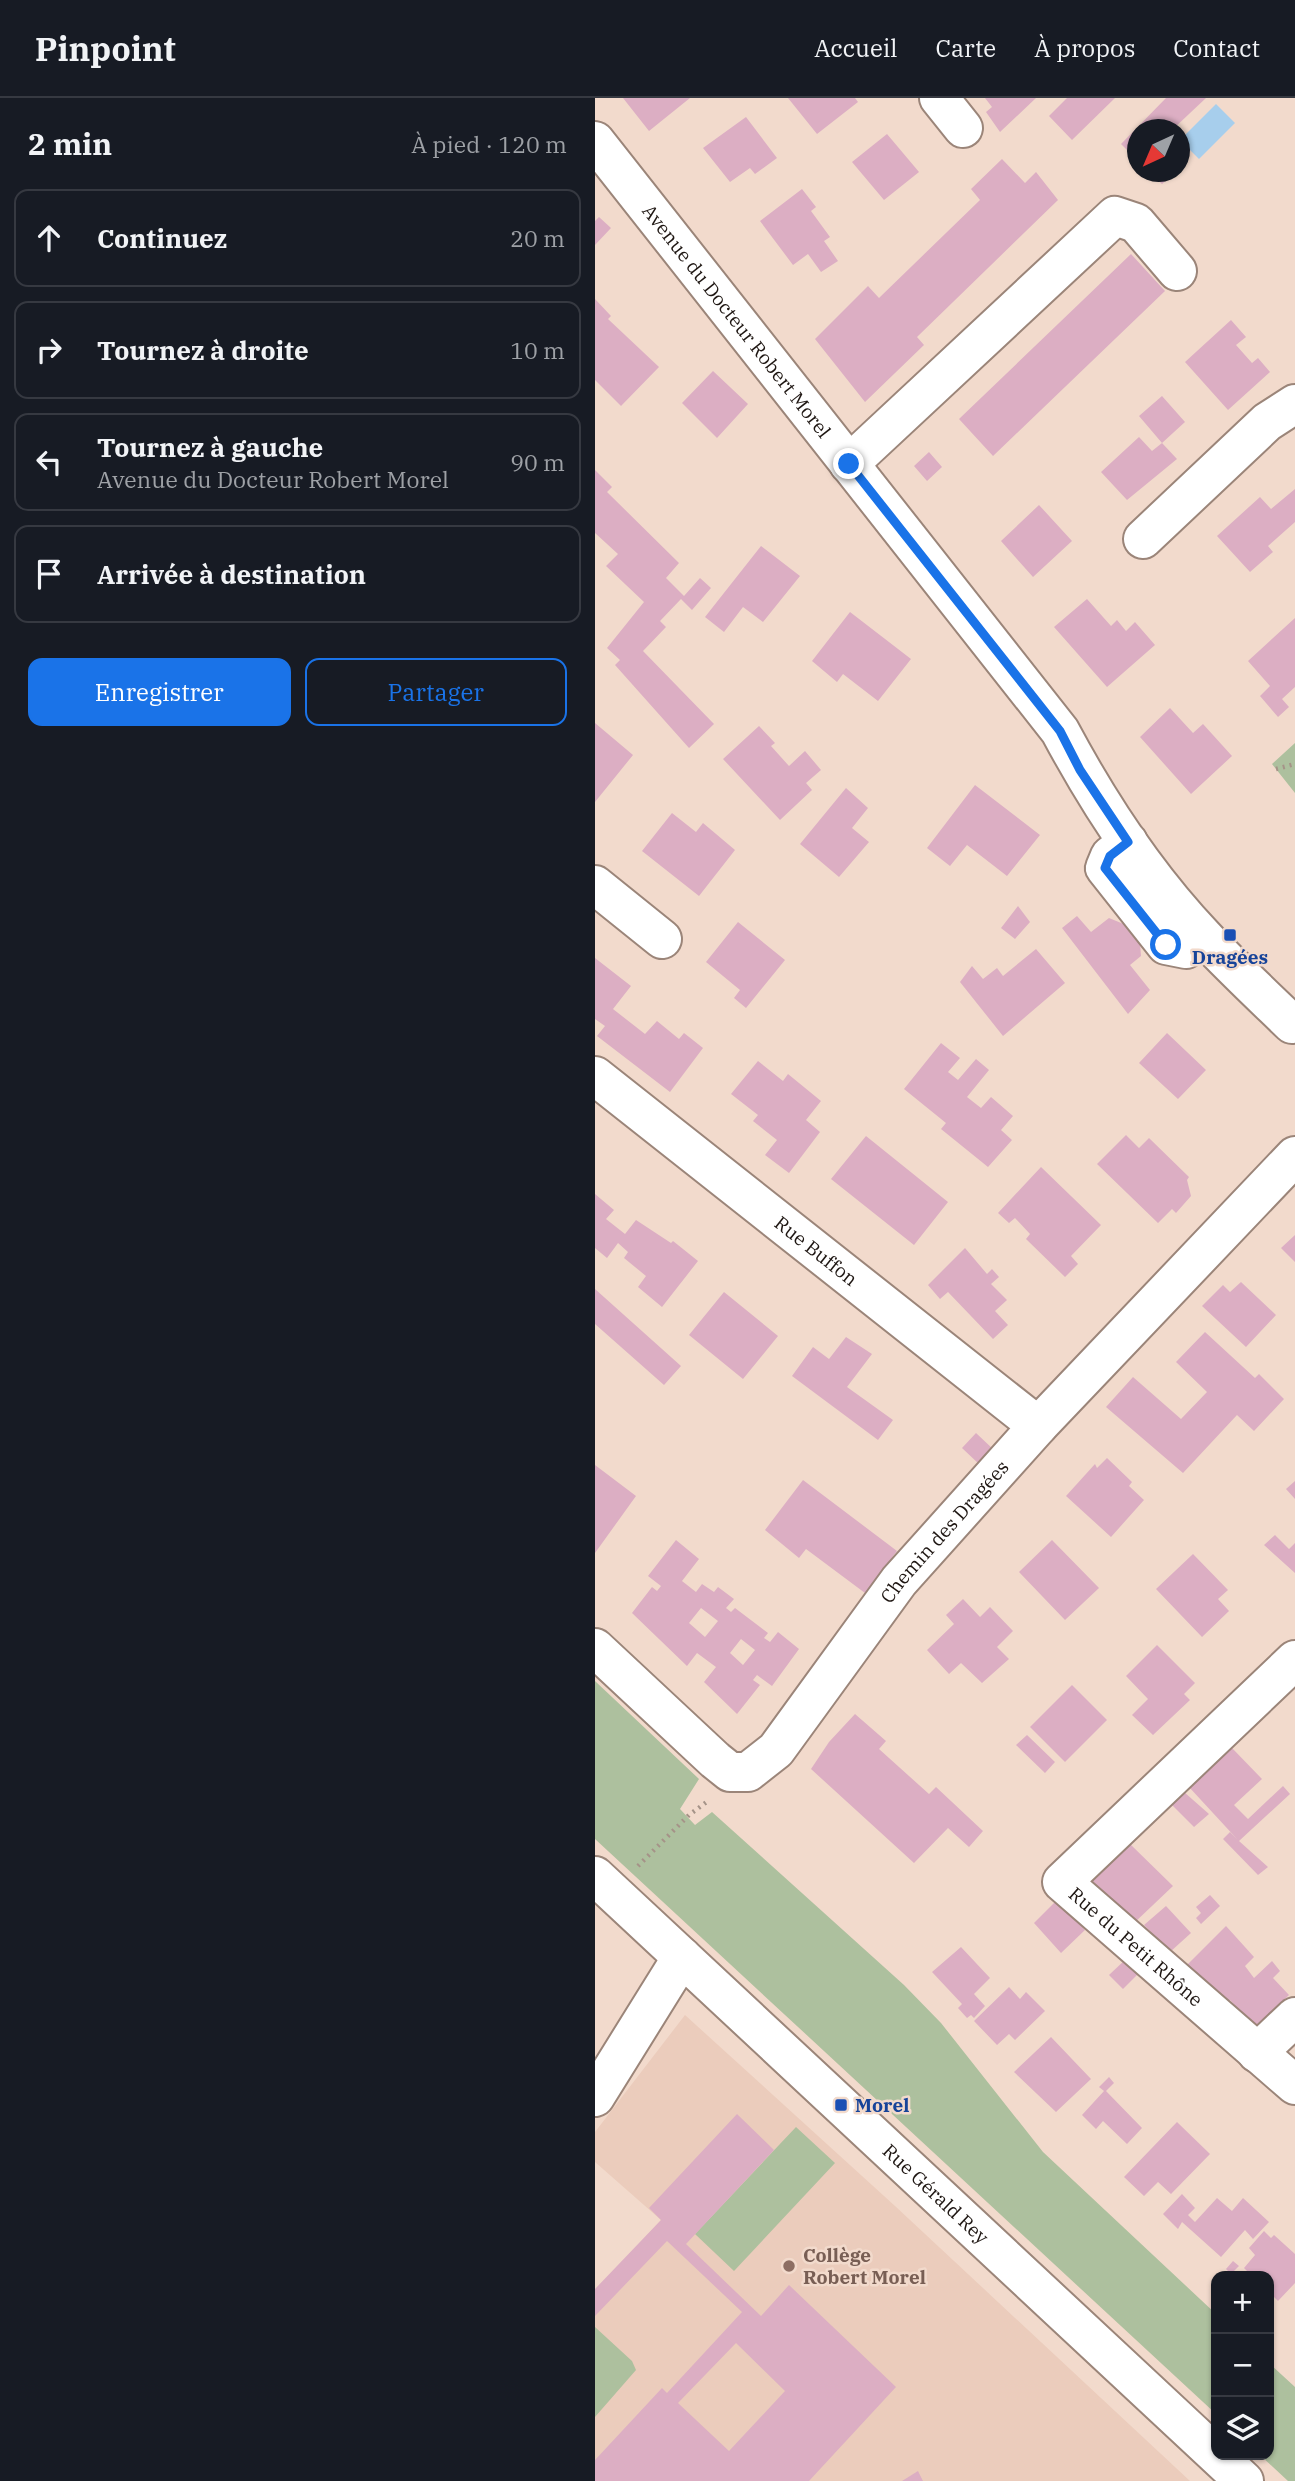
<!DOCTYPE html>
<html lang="fr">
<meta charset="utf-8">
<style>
:root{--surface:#171b24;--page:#242831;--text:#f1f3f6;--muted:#9ea1a6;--line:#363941;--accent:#1a73e8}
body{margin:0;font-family:"IBM Plex Serif",serif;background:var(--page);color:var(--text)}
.controls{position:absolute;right:21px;bottom:21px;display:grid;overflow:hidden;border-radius:14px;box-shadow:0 2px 5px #0004}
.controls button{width:63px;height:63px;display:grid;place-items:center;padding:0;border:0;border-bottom:2px solid var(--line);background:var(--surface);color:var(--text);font:35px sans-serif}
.compass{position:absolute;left:532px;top:21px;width:63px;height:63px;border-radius:50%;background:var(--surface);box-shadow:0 2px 5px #0004;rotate:224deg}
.stop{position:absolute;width:21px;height:21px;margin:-16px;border:5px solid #1a73e8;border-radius:50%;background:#fff}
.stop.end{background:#1a73e8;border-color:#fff;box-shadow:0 2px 7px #0008}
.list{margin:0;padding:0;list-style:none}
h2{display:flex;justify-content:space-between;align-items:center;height:91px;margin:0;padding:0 28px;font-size:30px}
h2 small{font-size:23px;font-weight:400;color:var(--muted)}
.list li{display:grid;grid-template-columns:46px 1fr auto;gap:21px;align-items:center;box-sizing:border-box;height:98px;margin:0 14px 14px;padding:0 14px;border:2px solid var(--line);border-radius:14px}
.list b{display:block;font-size:26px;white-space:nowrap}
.list p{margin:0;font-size:23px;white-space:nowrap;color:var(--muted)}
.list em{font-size:23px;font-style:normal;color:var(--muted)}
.actions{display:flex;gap:14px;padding:21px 28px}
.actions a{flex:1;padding:16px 0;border:2px solid var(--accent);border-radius:14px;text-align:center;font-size:24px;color:var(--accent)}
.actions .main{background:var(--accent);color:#fff}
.icon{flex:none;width:38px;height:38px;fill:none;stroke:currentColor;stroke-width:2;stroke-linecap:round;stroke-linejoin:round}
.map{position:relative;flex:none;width:700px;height:2383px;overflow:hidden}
header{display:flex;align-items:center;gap:42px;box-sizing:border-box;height:98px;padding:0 35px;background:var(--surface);border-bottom:2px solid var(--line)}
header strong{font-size:33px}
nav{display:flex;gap:38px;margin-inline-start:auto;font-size:24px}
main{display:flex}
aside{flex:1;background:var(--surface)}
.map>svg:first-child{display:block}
.built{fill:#ebccbc}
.green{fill:#adc09e}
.water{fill:#a7ceec}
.building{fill:#dcaec3;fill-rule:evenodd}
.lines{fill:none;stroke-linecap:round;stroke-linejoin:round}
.minor-casing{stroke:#9b8579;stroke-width:42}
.path{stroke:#a59388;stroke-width:4.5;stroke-dasharray:2 5;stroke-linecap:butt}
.minor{stroke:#fff;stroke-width:38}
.route{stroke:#1a73e8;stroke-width:9}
.transit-dot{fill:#1a4fb4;stroke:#f2dacc;stroke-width:2.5}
.education-dot{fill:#8d6e63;stroke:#f2dacc;stroke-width:2.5}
.labels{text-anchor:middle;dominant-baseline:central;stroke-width:5;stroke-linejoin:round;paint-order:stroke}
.street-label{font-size:19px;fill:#1e1612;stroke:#f2dacc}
.transit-label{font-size:19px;font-weight:bold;fill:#164399;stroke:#f2dacc}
.education-label{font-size:19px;font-weight:bold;fill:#785e54;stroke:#f2dacc;text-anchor:start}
</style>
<header>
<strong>Pinpoint</strong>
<nav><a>Accueil</a><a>Carte</a><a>À propos</a><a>Contact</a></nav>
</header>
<main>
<aside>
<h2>2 min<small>À pied · 120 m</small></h2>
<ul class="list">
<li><svg class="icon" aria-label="ahead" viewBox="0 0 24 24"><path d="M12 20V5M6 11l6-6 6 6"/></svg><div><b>Continuez</b></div><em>20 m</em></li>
<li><svg class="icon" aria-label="right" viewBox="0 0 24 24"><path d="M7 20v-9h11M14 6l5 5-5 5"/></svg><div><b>Tournez à droite</b></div><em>10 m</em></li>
<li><svg class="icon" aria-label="left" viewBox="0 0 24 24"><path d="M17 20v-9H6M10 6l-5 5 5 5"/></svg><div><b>Tournez à gauche</b><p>Avenue du Docteur Robert Morel</p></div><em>90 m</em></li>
<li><svg class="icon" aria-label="arrive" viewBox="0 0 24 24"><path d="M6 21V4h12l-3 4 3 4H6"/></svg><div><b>Arrivée à destination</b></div></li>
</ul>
<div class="actions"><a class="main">Enregistrer</a><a>Partager</a></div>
</aside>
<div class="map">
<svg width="700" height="2383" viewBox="0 0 700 2383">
<rect width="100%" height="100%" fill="#f2dacc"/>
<path class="built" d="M90,1917L300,2108L595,2383H0V2194L66,2122L0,2064V2034Z"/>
<path class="green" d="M700,645V695L677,666Z
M0,1583L104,1681L85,1711L100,1727L117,1714L309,1887L346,1925L448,2054L621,2216V2316L0,1741Z
M201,2029L240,2065L139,2173L100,2136Z
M0,2229L37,2263L41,2272L0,2319Z
M674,2265L700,2289V2383H693L665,2357H674Z"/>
<path class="water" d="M621,6L640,25L604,61L585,42Z"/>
<path class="building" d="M28,0H95L54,33Z
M193,0H260L263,4L222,36Z
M390,0H441L405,34L391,14L397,9Z
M472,0H520L477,42L454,18Z
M571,0H611L577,32H542V62L526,46Z
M151,19L182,60L160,76L155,70L135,84L108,50Z
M292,36L324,74L289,102L257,64Z
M407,61L430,85L441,74L463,102L322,239L329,247L270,304L220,241L273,188L284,200L385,102L376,91Z
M554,74H580L567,86Z
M207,91L221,109L216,113L235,139L229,143L243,163L226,174L213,156L198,167L165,123Z
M4,119L16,130L0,147V123Z
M536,156L570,193L398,358L364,321Z
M0,201L16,218L13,221L64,269L26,308L0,282Z
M636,222L651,239L641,247L657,265L663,260L675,274L633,312L590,264Z
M118,273L153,306L122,340L87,305Z
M567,298L590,324L567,345L544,318Z
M544,339L557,353L567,345L582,361L532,402L506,374Z
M334,354L347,369L332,383L319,368Z
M0,372L17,389L12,394L84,465L71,480L89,498L105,480L116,490L97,512L86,501L65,523L71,529L48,553L119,626L94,650L20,567L25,562L12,550L49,504L11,468L23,456L0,435Z
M700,391V424L673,448L678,454L655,474L622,438L665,399L676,411Z
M444,407L477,443L438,479L406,443Z
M166,448L205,478L168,524L148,509L129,534L110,519Z
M492,501L516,528L522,522L531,533L540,524L560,547L512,589L459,529Z
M255,514L316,561L283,603L248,576L242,584L217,563Z
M700,520V589L687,601L694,609L683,619L665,598L675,588L653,563Z
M575,610L598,635L608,626L637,658L596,696L545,639Z
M0,625L38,657L0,704Z
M164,628L180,645L176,648L194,668L210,653L226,672L211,685L217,692L185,722L128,661Z
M380,687L445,737L412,778L372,747L355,768L332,750Z
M251,690L273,710L257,730L274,744L244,779L205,746Z
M77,715L101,734L108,725L140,752L104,798L47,753Z
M423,808L435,824L420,841L406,830Z
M482,818L496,834L514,820L531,827L545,844L546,858L535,867L555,892L533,916L467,830Z
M143,824L190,862L151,910L139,900L145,892L111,864Z
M441,851L470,885L408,938L365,884L377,868L388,881L402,870L408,878Z
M0,860L36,888L18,911L50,936L62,923L84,941L89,935L108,950L75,994L2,938L10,928L0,921Z
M572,935L611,972L583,1001L544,965Z
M346,945L365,960L353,974L363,982L381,961L394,972L372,999L386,1010L396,999L418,1018L406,1032L417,1042L393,1069L346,1031L351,1025L309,991Z
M163,963L188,983L193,976L226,1003L211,1022L225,1034L194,1075L170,1057L182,1042L158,1023L163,1017L136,996Z
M531,1037L544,1050L554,1040L594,1079L592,1082L596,1098L581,1115L577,1111L563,1125L502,1066Z
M271,1038L353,1104L319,1147L236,1081Z
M446,1069L506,1127L476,1158L483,1166L470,1179L431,1141L435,1136L420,1120L414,1125L403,1115Z
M0,1096L19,1112L11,1121L30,1136L41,1122L76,1145L78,1143L103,1163L67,1209L43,1189L51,1178L29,1160L33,1154L23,1145L12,1160L0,1150Z
M700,1137V1164L686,1150Z
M370,1150L392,1176L397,1171L404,1179L396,1186L412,1202L400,1213L413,1227L398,1241L353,1194L345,1201L333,1187Z
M646,1184L681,1217L651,1249L607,1208L628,1187L635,1194Z
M0,1191L86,1268L69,1287L0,1226Z
M129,1194L183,1238L148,1281L94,1237Z
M610,1234L660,1280L664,1276L689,1301L659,1333L642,1317L588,1375L511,1309L538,1279L586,1321L612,1294L581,1264Z
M251,1239L277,1256L252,1289L298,1322L283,1342L197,1278L218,1249L234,1261Z
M381,1335L399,1352L385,1367L367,1350Z
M512,1360L537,1384L534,1388L549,1402L516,1439L471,1398L500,1366L502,1370Z
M0,1367L41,1398L0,1455Z
M208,1382L302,1453L270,1495L211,1451L204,1460L170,1432Z
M700,1383V1401L691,1391Z
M680,1437L694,1451L700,1445V1475L669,1447Z
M81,1442L104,1461L87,1483L101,1494L107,1486L119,1494L123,1489L139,1501L131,1510L136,1514L140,1510L173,1535L169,1540L175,1544L183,1534L204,1551L177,1588L162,1577L158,1582L165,1587L142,1616L109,1584L121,1569L102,1555L92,1568L37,1515L57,1489L62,1493L66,1488L53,1478ZM106,1510L123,1523L110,1539L94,1525ZM146,1541L160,1552L148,1567L135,1555Z
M457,1442L504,1490L470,1522L424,1474Z
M598,1456L633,1492L623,1501L634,1513L607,1539L561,1491Z
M368,1501L385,1519L395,1509L418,1533L402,1549L414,1561L387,1585L366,1565L354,1576L332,1552L359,1526L351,1517Z
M562,1547L600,1585L589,1596L595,1602L558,1637L537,1617L553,1601L531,1578Z
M477,1587L512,1622L470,1664L435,1629Z
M260,1616L291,1643L284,1651L334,1696L341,1689L388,1733L374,1749L353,1730L319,1765L216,1671L234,1644Z
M432,1637L460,1664L450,1675L421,1647Z
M636,1649L667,1681L639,1707L653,1721L688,1688L695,1696L644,1743L673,1769L663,1777L628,1741L635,1734L642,1741L594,1689Z
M589,1694L614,1716L599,1729L576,1706Z
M534,1745L578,1788L538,1826L495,1782Z
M615,1797L625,1808L606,1826L601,1820L606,1815L601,1809Z
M462,1802L490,1832L466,1855L439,1825Z
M571,1808L596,1835L575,1854L549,1827Z
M631,1828L659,1859L650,1868L659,1880L677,1863L685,1873L678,1880L694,1897L660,1929L635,1902L632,1904L591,1868Z
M366,1849L395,1880L379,1896L390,1908L379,1920L376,1917L372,1920L363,1910L367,1906L337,1874Z
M531,1861L545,1874L528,1891L514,1877Z
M414,1889L425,1901L431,1894L450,1913L420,1942L414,1936L402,1947L379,1923Z
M456,1939L496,1981L461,2014L419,1974Z
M514,1979L519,1985L511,1993L547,2030L532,2046L508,2023L501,2031L487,2017L509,1993L504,1989Z
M142,2016L179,2052L91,2146L166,2218L194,2187L301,2289L214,2383H0V2362L67,2290L72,2295L147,2214L72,2143L0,2218V2191L66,2122L54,2110ZM141,2245L190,2293L134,2353L83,2305Z
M582,2024L615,2056L576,2096L563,2084L549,2098L529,2079Z
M587,2096L600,2110L593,2117L600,2124L622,2100L637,2113L648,2100L674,2124L658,2141L650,2132L626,2159L587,2124L583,2131L568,2116Z
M669,2133L676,2140L679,2137L700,2156V2185L683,2203L674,2194V2178H657L649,2170L660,2157L654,2150Z
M638,2163L644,2168L636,2176L631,2171Z
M323,2373L328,2383H307Z"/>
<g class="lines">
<defs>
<g id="minor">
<path d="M344,0L368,30"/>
<path id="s1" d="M0,43L465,633C504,706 552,779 609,839C637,869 667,897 697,926"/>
<path d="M254,366L520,118L541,125L582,173"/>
<path d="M548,441L672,324L700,306"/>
<path d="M533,744L515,758L510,770L571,847L591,851L607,838"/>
<path d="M0,787L67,841"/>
<path id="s2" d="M0,978L443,1328"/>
<path id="s3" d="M0,1550L120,1662L135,1674H153L181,1652L304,1483L443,1328L700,1058"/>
<path id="s4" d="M700,1562L467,1784L700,1987"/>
<path id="s5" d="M0,1778L649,2383"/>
<path d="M662,1955L700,1919"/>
<path d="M0,1999L87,1859"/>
</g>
</defs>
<use href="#minor" class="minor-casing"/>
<path class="path" d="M681,671L700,666
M43,1768L94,1717L113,1703"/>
<use href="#minor" class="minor"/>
</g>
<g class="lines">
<path class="route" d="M254,366L465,633L485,672L533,744L515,758L510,770L571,847"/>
</g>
<g class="transit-dot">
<rect x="628" y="830" width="14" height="14" rx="3.5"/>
<rect x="239" y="2000" width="14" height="14" rx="3.5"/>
</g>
<circle class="education-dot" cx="194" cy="2168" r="7"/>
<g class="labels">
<g class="street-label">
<text stroke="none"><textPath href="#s1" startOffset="229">Avenue du Docteur Robert Morel</textPath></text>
<text stroke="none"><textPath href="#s2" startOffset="282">Rue Buffon</textPath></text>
<text stroke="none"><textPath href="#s3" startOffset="513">Chemin des Dragées</textPath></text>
<text stroke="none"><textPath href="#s4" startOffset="420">Rue du Petit Rhône</textPath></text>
<text stroke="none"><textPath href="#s5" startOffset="466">Rue Gérald Rey</textPath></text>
</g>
<g class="transit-label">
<text x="635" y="859">Dragées</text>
<text x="260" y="2007" text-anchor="start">Morel</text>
</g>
<g class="education-label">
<text x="208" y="2157">Collège<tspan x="208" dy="22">Robert Morel</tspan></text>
</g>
</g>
</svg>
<div class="controls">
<button>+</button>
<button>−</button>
<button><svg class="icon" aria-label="layers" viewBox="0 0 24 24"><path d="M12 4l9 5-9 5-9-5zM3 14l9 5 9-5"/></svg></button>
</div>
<svg class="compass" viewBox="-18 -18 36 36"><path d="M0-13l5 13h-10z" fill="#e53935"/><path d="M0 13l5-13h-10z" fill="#9ea1a6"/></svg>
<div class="stop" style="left:571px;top:847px"></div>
<div class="stop end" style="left:254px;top:366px"></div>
</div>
</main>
